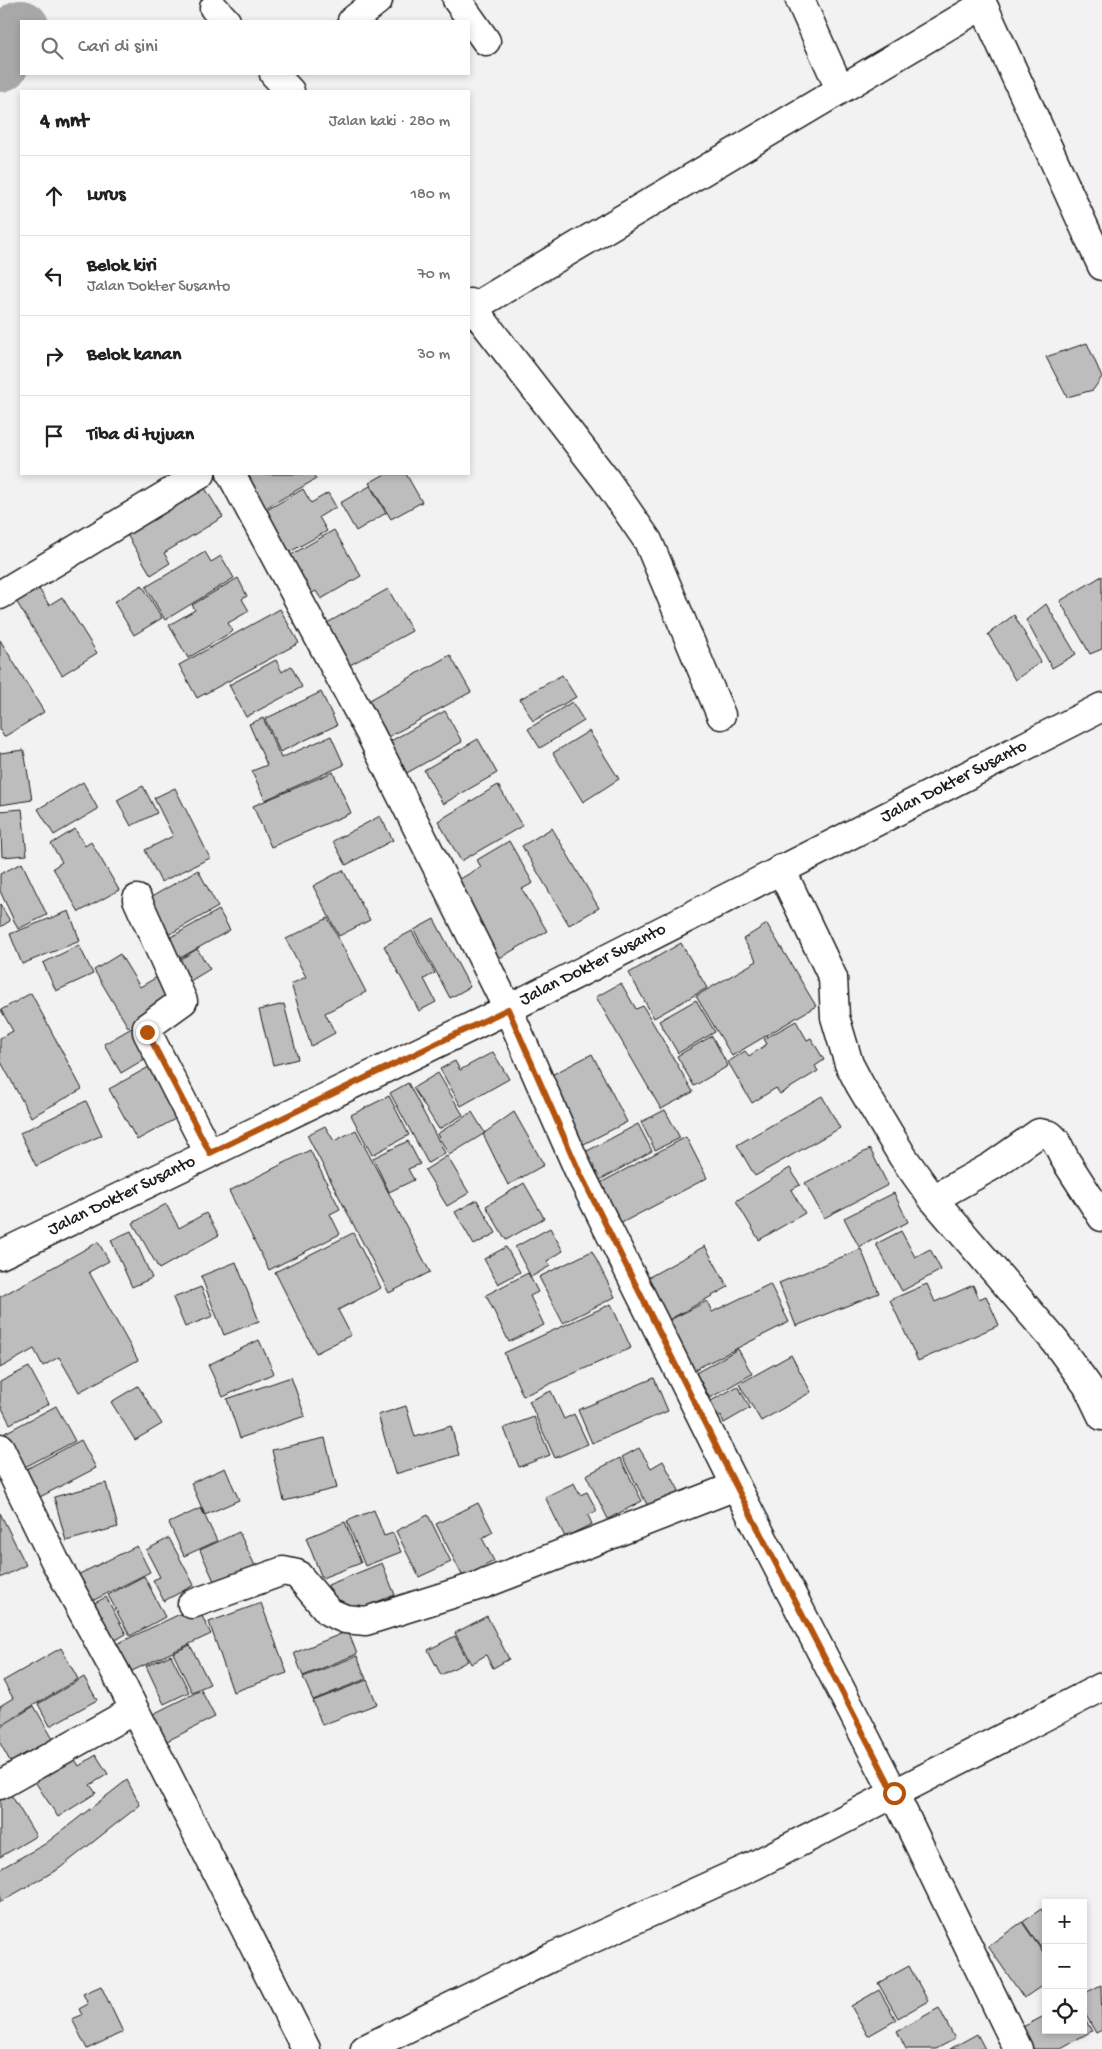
<!DOCTYPE html>
<html lang="id">
<meta charset="utf-8">
<style>
:root{--surface:#fff;--page:#f2f2f2;--text:#202124;--muted:#757577;--line:#e0e0e0}
body{margin:0;font-family:"Gochi Hand",sans-serif;background:var(--page);color:var(--text)}
.controls{position:absolute;right:15px;bottom:15px;display:grid;overflow:hidden;border-radius:0px;box-shadow:0 2px 8px #0003}
.controls button{width:45px;height:45px;display:grid;place-items:center;padding:0;border:0;border-bottom:1px solid var(--line);background:var(--surface);color:var(--text);font:25px sans-serif}
.stop{position:absolute;width:15px;height:15px;margin:-11px;border:4px solid #b45309;border-radius:50%;background:#fff}
.stop.end{background:#b45309;border-color:#fff;box-shadow:0 1px 5px #0008}
.list{margin:0;padding:0;list-style:none}
h2{display:flex;justify-content:space-between;align-items:center;height:65px;margin:0;padding:0 20px;font-size:21px}
h2 small{font-size:16px;font-weight:400;color:var(--muted)}
.list li{display:grid;grid-template-columns:32px 1fr auto;gap:15px;align-items:center;box-sizing:border-box;height:80px;padding:0 20px;border-top:1px solid var(--line)}
.list b{display:block;font-size:19px;white-space:nowrap}
.list p{margin:0;font-size:16px;white-space:nowrap;color:var(--muted)}
.list em{font-size:16px;font-style:normal;color:var(--muted)}
.icon{flex:none;width:28px;height:28px;fill:none;stroke:currentColor;stroke-width:2;stroke-linecap:round;stroke-linejoin:round}
.map{position:relative;flex:none;width:1102px;height:2049px;overflow:hidden}
.search{position:absolute;background:var(--surface);box-shadow:0 2px 8px #0003;left:20px;top:20px;width:450px;height:55px;display:flex;align-items:center;gap:12px;box-sizing:border-box;padding:0 18px;border-radius:0px;color:var(--muted);font-size:19px}
.panel{position:absolute;background:var(--surface);box-shadow:0 2px 8px #0003;left:20px;top:90px;width:450px;height:385px;border-radius:0px}
.map>svg:first-child{display:block}
.lines{fill:none;stroke-linecap:round;stroke-linejoin:round}
.river{stroke:#a8a8a8;stroke-width:58}
.building{fill:#bdbdbd;stroke:#1c1c1c}
.minor-casing{stroke:#1c1c1c;stroke-width:31}
.major-casing{stroke:#1c1c1c;stroke-width:31}
.minor{stroke:#fff;stroke-width:28}
.major{stroke:#fff;stroke-width:28}
.route{stroke:#b45309;stroke-width:6}
.labels{text-anchor:middle;dominant-baseline:central;stroke-width:5;stroke-linejoin:round;paint-order:stroke}
.street-label{font-size:18px;fill:#1c1c1c;stroke:#fff}
</style>
<div class="map">
<svg width="1102" height="2049" viewBox="0 0 1102 2049">
<rect width="100%" height="100%" fill="#f2f2f2"/>
<filter id="ink" filterUnits="userSpaceOnUse"><feTurbulence type="fractalNoise" baseFrequency=".02" numOctaves="2"/><feDisplacementMap in="SourceGraphic" scale="10" xChannelSelector="R" yChannelSelector="G"/><feConvolveMatrix kernelMatrix="1 2 1 2 8 2 1 2 1" color-interpolation-filters="sRGB"/></filter>
<g filter="url(#ink)">
<g class="lines">
<path class="river" d="M0,63L21,29"/>
</g>
<path class="building" d="M1087,343L1102,377L1093,390L1067,397L1046,357Z
M235,474H313L316,479L257,513Z
M385,474H406L422,502L391,519L369,483Z
M203,485L223,517L164,553L170,563L151,575L126,533Z
M370,486L386,513L356,531L340,503Z
M303,489L311,503L328,493L336,507L319,517L327,531L279,558L255,517Z
M334,530L361,576L321,599L316,591L305,597L289,556Z
M205,552L211,562L221,556L234,578L165,620L146,587Z
M1102,576V649L1090,654L1060,601Z
M238,578L247,596L242,599L249,611L228,623L233,631L188,658L169,625L195,610L192,605Z
M33,579L49,605L62,597L97,653L62,675L11,593Z
M142,585L162,618L134,635L114,602Z
M388,589L412,631L350,665L327,623Z
M1046,604L1076,654L1052,668L1026,620Z
M280,609L299,643L197,698L179,665Z
M1014,615L1041,662L1015,680L988,634Z
M0,640L44,712L4,737L0,730Z
M450,655L471,692L388,737L368,701Z
M276,660L282,672L291,666L302,687L246,717L229,685Z
M562,675L576,697L533,721L520,699Z
M321,692L337,725L280,752L265,719Z
M572,702L584,721L540,748L528,729Z
M445,711L462,742L396,779L378,748Z
M263,718L281,758L331,736L344,765L265,800L252,771L267,765L249,724Z
M589,731L619,779L583,802L553,753Z
M478,739L497,773L443,804L424,770Z
M24,750L32,800L0,805V753Z
M333,772L351,813L271,847L253,806Z
M83,782L98,809L54,835L38,809Z
M498,785L522,826L461,861L438,821Z
M143,786L157,813L131,826L117,800Z
M175,788L210,858L161,882L145,850L173,836L154,798Z
M22,809L27,855L2,857L0,811Z
M380,816L393,840L346,865L333,841Z
M552,828L599,908L569,925L522,846Z
M75,829L85,846L91,842L119,890L79,912L53,868L62,862L51,844Z
M509,841L533,883L522,889L547,931L496,960L453,883L481,867L477,860Z
M22,863L47,915L18,929L0,891V874Z
M198,870L218,907L161,939L141,903Z
M343,870L370,920L339,936L313,886Z
M0,904L10,921L0,927Z
M219,910L230,930L173,962L162,942Z
M69,911L80,941L22,964L10,934Z
M328,918L366,992L325,1013L335,1033L311,1046L291,984L306,977L286,939Z
M434,919L470,987L450,998L414,930Z
M767,924L816,1006L732,1056L696,996L757,961L743,939Z
M412,931L435,973L424,979L436,1002L419,1011L384,946Z
M681,943L707,988L654,1018L629,973Z
M79,945L93,974L56,991L43,963Z
M197,949L210,969L182,986L170,966Z
M120,954L140,987L164,973L178,997L128,1027L94,970Z
M621,983L636,1009L643,1006L693,1092L661,1109L596,997Z
M31,993L82,1089L31,1117L0,1060V1038L13,1031L1,1010Z
M696,1000L715,1032L678,1053L659,1021Z
M284,1004L298,1059L273,1065L259,1010Z
M796,1021L807,1040L811,1038L824,1060L815,1066L818,1071L780,1094L776,1088L752,1103L728,1062L745,1051L749,1056L767,1044L764,1039Z
M137,1025L153,1054L121,1073L104,1044Z
M712,1036L728,1066L694,1086L677,1056Z
M493,1052L509,1079L461,1106L440,1069L455,1061L460,1070Z
M592,1054L627,1122L574,1149L540,1081Z
M158,1062L186,1113L137,1140L109,1089Z
M438,1073L463,1115L439,1129L413,1088Z
M408,1083L445,1153L428,1163L390,1093Z
M389,1096L409,1135L372,1155L351,1115Z
M822,1096L840,1128L755,1176L737,1145Z
M86,1101L102,1135L36,1166L20,1133Z
M665,1110L680,1138L655,1150L641,1122Z
M472,1112L485,1133L449,1155L437,1134Z
M514,1112L544,1165L508,1185L483,1134Z
M638,1124L652,1151L591,1185L576,1157Z
M325,1126L334,1141L356,1130L430,1272L389,1293L307,1135Z
M686,1137L707,1178L610,1229L589,1189Z
M408,1141L420,1164L408,1169L414,1180L389,1192L373,1158Z
M870,1149L888,1185L824,1218L805,1183Z
M310,1150L340,1209L330,1214L340,1234L269,1270L229,1191Z
M447,1156L469,1193L447,1206L425,1170Z
M790,1168L800,1185L791,1190L805,1213L759,1240L736,1201Z
M524,1183L544,1218L506,1240L486,1206Z
M894,1193L908,1222L859,1247L844,1218Z
M477,1200L496,1233L474,1245L455,1212Z
M166,1204L179,1228L206,1213L219,1235L159,1269L133,1223Z
M550,1228L563,1251L547,1261L550,1266L531,1277L515,1247Z
M131,1231L152,1278L132,1287L111,1240Z
M901,1231L915,1257L930,1249L941,1270L902,1291L876,1244Z
M353,1233L381,1288L338,1310L351,1335L316,1353L275,1272Z
M98,1242L109,1261L89,1272L138,1360L79,1392L59,1357L43,1366L34,1349L0,1368V1297Z
M705,1246L728,1287L665,1322L642,1281Z
M506,1247L520,1272L498,1284L484,1259Z
M861,1249L879,1293L796,1326L779,1283Z
M592,1251L615,1297L563,1323L539,1277Z
M236,1262L259,1321L224,1335L201,1276Z
M528,1273L538,1292L530,1296L544,1325L509,1342L486,1295Z
M770,1284L789,1322L686,1374L662,1324L707,1301L712,1312Z
M927,1284L935,1302L973,1285L979,1299L986,1296L999,1325L918,1361L890,1300Z
M201,1287L213,1316L185,1327L173,1298Z
M611,1304L631,1348L523,1396L504,1353Z
M259,1340L274,1373L223,1397L208,1365Z
M738,1349L752,1374L710,1398L696,1373Z
M791,1355L811,1392L761,1421L739,1384Z
M29,1367L49,1404L10,1424L0,1404V1382Z
M291,1377L305,1416L240,1438L227,1399Z
M654,1378L668,1411L592,1443L578,1410Z
M138,1386L162,1424L135,1440L111,1402Z
M738,1386L750,1408L724,1423L721,1416L707,1424L698,1408Z
M551,1391L564,1419L574,1414L588,1444L555,1458L529,1401Z
M56,1406L75,1441L19,1470L1,1435Z
M406,1406L415,1437L451,1426L459,1455L395,1474L378,1415Z
M534,1417L550,1455L519,1467L504,1428Z
M325,1438L337,1488L284,1501L272,1450Z
M81,1440L96,1468L34,1500L19,1473Z
M639,1448L651,1468L663,1461L683,1498L652,1514L622,1457Z
M620,1458L642,1501L608,1519L586,1475Z
M225,1468L239,1500L205,1515L191,1483Z
M106,1483L118,1527L66,1541L54,1497Z
M574,1483L580,1495L587,1492L597,1511L588,1515L592,1524L565,1537L545,1497Z
M478,1503L493,1532L482,1538L494,1561L463,1577L436,1524Z
M201,1508L217,1541L184,1556L169,1523Z
M374,1510L384,1536L393,1533L401,1552L365,1566L347,1521Z
M0,1513L26,1565L0,1578Z
M428,1515L451,1562L419,1577L396,1531Z
M345,1522L361,1563L322,1578L306,1538Z
M239,1532L258,1572L218,1590L200,1550Z
M169,1538L194,1585L164,1601L153,1580L160,1577L146,1550Z
M137,1546L150,1572L82,1606L69,1579Z
M382,1563L395,1595L340,1616L328,1585Z
M144,1576L165,1617L130,1636L108,1595Z
M106,1597L126,1634L105,1646L85,1608Z
M261,1603L287,1673L233,1692L209,1622Z
M197,1606L211,1634L119,1677L106,1649Z
M487,1616L509,1659L493,1668L486,1655L471,1664L455,1633Z
M348,1631L357,1654L303,1676L294,1653Z
M455,1636L468,1661L441,1675L428,1650Z
M190,1645L210,1684L192,1692L173,1653Z
M61,1648L78,1679L0,1725V1706L13,1698L3,1681Z
M171,1655L189,1692L164,1704L146,1666Z
M357,1656L366,1679L313,1700L303,1677Z
M84,1677L97,1700L50,1726L38,1704Z
M367,1680L377,1704L322,1725L313,1701Z
M201,1690L215,1717L155,1747L141,1720Z
M34,1706L58,1748L16,1772L0,1743V1727Z
M71,1753L79,1766L96,1755L108,1774L90,1785L96,1793L58,1817L32,1777Z
M127,1780L140,1805L60,1868L0,1902V1869L45,1844Z
M7,1788L36,1836L0,1857V1792Z
M1041,1909L1046,1916V1955L1023,1922Z
M1022,1922L1046,1957V1983L1024,1998L988,1946Z
M909,1966L928,2001L898,2018L878,1983Z
M1101,1985L1102,2030L1096,2033L1083,2010V1994Z
M101,1986L123,2032L87,2049L72,2019L82,2015L79,2009L88,2004L83,1994Z
M879,1990L896,2020L868,2036L851,2006Z
M939,2008L955,2039L936,2049H906L897,2031Z
M1046,2015V2030H1083V2016L1092,2031L1059,2049H1027L1017,2030Z
M977,2034L985,2049H950Z"/>
<g class="lines">
<defs>
<path id="minor" d="M457,0L486,41
M800,0L840,89
M983,5L1102,266
M214,8L226,21
M352,21L378,0
M274,74L290,91
M469,303L606,480L648,541L721,715
M469,310L983,5L981,0
M231,474L370,733L508,1009L578,1169L736,1486L894,1793L1018,2049
M0,595L201,474
M781,869L833,978L835,1017L849,1064L860,1085L903,1157L933,1199L1054,1340L1087,1385L1102,1416
M137,899L183,1001L147,1027V1032L209,1153
M933,1199L992,1166L1039,1133L1050,1135L1056,1141L1066,1161L1102,1217
M0,1448L55,1561L116,1673L306,2049
M192,1604L283,1571L297,1574L329,1612L345,1619L366,1621L484,1584L736,1486
M0,1785L134,1710
M365,2049L550,1958L753,1866L1102,1687"/>
<path id="major" d="M0,1255L508,1009L1102,707"/>
</defs>
<use href="#minor" class="minor-casing"/>
<use href="#major" class="major-casing"/>
<use href="#minor" class="minor"/>
<use href="#major" class="major"/>
</g>
</g>
<g class="lines" filter="url(#ink)">
<path class="route" d="M147,1032L210,1153L508,1009L578,1169L736,1486L894,1793"/>
</g>
<g class="labels">
<g class="street-label">
<text transform="translate(954 782) rotate(-27)">Jalan Dokter Susanto</text>
<text transform="translate(593 965) rotate(-27)">Jalan Dokter Susanto</text>
<text transform="translate(122 1196) rotate(-26)">Jalan Dokter Susanto</text>
</g>
</g>
</svg>
<div class="controls">
<button>+</button>
<button>−</button>
<button><svg class="icon" aria-label="locate" viewBox="0 0 24 24"><circle cx="12" cy="12" r="6"/><path d="M12 2v4M12 18v4M2 12h4M18 12h4"/></svg></button>
</div>
<div class="stop" style="left:894px;top:1793px"></div>
<div class="stop end" style="left:147px;top:1032px"></div>
<div class="search"><svg class="icon" aria-label="search" viewBox="0 0 24 24"><circle cx="10" cy="10" r="6"/><path d="M15 15l6 6"/></svg>Cari di sini</div>
<section class="panel">
<h2>4 mnt<small>Jalan kaki · 280 m</small></h2>
<ul class="list">
<li><svg class="icon" aria-label="ahead" viewBox="0 0 24 24"><path d="M12 20V5M6 11l6-6 6 6"/></svg><div><b>Lurus</b></div><em>180 m</em></li>
<li><svg class="icon" aria-label="left" viewBox="0 0 24 24"><path d="M17 20v-9H6M10 6l-5 5 5 5"/></svg><div><b>Belok kiri</b><p>Jalan Dokter Susanto</p></div><em>70 m</em></li>
<li><svg class="icon" aria-label="right" viewBox="0 0 24 24"><path d="M7 20v-9h11M14 6l5 5-5 5"/></svg><div><b>Belok kanan</b></div><em>30 m</em></li>
<li><svg class="icon" aria-label="arrive" viewBox="0 0 24 24"><path d="M6 21V4h12l-3 4 3 4H6"/></svg><div><b>Tiba di tujuan</b></div></li>
</ul>
</section>
</div>
